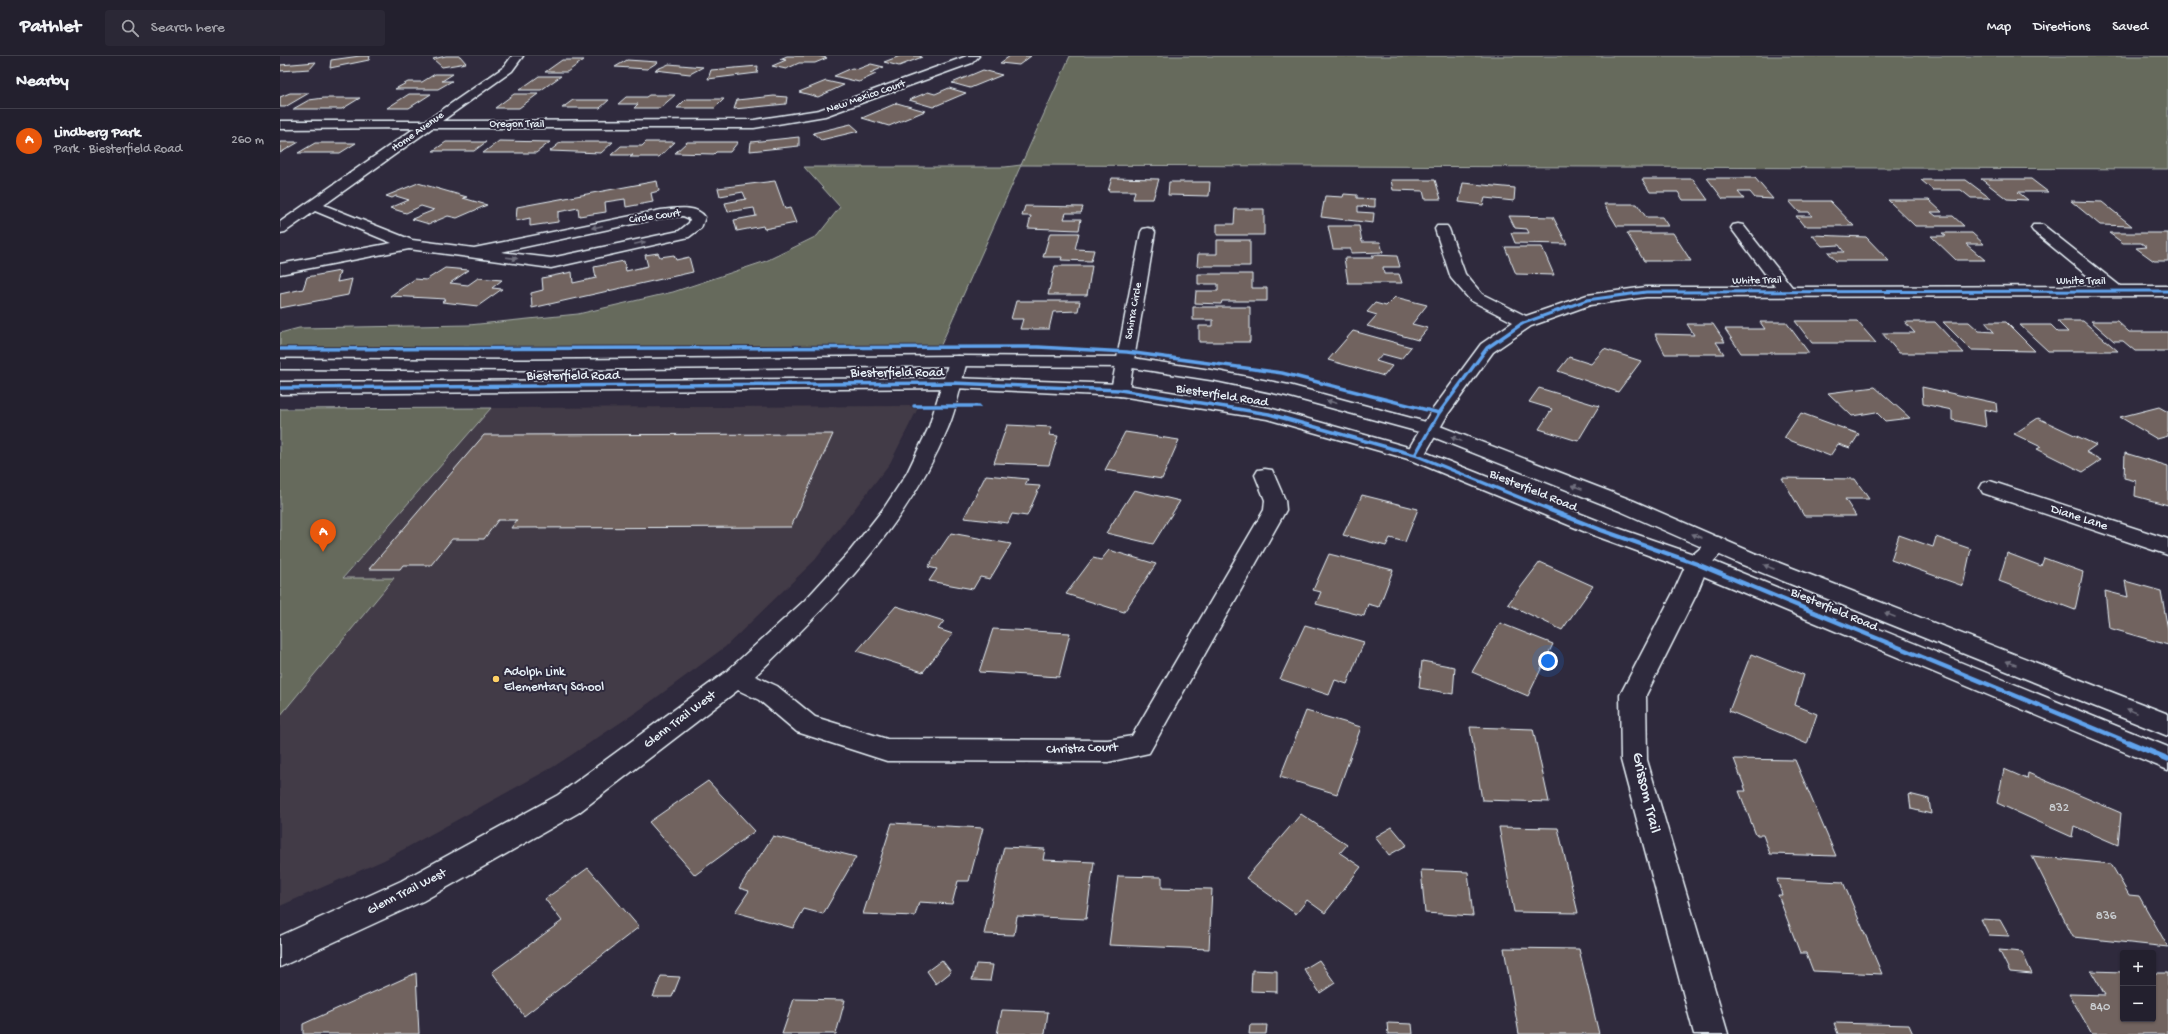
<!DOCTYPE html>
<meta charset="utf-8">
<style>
:root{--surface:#23202e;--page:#2b2836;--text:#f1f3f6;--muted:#a3a3aa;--line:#403e4a;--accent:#ea580c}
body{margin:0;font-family:"Gochi Hand",sans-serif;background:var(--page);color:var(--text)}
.controls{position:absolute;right:12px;bottom:12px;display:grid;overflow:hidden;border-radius:4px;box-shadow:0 1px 3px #0004}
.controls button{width:36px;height:36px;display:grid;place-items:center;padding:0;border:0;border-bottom:1px solid var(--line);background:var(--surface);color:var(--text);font:20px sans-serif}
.you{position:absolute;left:1268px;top:605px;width:14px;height:14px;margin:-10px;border:3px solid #fff;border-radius:50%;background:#1a73e8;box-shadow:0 0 0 6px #1a73e833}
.badge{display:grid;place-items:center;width:26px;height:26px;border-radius:50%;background:var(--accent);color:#fff;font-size:13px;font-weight:700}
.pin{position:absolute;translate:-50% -33px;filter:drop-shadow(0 1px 2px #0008)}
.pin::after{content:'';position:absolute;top:21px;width:14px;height:12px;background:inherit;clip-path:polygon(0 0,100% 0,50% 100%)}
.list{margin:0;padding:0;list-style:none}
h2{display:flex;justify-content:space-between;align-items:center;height:52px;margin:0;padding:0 16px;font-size:17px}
h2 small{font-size:13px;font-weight:400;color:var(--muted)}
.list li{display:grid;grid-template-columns:26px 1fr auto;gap:12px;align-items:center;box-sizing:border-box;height:64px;padding:0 16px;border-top:1px solid var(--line)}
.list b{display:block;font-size:15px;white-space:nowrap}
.list p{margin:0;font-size:13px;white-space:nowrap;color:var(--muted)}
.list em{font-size:13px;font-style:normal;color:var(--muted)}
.icon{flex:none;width:22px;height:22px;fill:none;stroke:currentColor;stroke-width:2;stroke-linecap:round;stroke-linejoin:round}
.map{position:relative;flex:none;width:1888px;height:978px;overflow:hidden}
header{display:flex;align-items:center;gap:24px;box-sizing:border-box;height:56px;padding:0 20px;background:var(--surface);border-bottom:1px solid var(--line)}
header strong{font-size:19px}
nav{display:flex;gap:22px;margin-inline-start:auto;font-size:14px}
.search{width:280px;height:36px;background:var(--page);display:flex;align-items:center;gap:10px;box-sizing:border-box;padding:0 14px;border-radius:4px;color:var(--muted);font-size:15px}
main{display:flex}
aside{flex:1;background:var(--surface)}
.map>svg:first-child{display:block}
.built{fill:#433b47}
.green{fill:#666a5c;stroke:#a7aeaa}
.building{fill:#71645f;stroke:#e8f1f8}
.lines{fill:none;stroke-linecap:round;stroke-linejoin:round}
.minor-casing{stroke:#e8f1f8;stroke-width:3}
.tertiary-casing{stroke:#e8f1f8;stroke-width:3}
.minor{fill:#2f2a3d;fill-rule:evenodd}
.tertiary{fill:#2f2a3d;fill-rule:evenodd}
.cycleway-far3-casing{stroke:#2f2a3d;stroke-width:4.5}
.cycleway-far2-casing{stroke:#2f2a3d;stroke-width:5.5}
.cycleway-far1-casing{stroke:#2f2a3d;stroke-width:7}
.cycleway-casing{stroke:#2f2a3d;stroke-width:8}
.cycleway-far3{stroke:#60a3ed;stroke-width:3}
.cycleway-far2{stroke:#60a3ed;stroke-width:3.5}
.cycleway-far1{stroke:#60a3ed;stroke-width:4.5}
.cycleway{stroke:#60a3ed;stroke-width:5.5}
.oneway{fill:#70707e}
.poi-dot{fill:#ffd166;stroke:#2f2a3d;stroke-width:1.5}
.labels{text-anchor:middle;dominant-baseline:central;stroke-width:4;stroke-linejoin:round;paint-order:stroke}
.far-street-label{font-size:11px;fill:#e8f1f8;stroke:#2f2a3d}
.street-label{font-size:13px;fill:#e8f1f8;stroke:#2f2a3d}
.poi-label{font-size:13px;fill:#e8f1f8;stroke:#2f2a3d;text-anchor:start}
.near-number-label{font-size:13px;fill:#caced2}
.near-street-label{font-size:16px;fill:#e8f1f8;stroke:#2f2a3d}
</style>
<header>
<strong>Pathlet</strong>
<div class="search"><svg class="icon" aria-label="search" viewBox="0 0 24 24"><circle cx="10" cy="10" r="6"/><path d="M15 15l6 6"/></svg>Search here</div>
<nav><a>Map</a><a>Directions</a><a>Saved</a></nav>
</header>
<main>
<aside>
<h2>Nearby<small></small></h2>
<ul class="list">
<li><span class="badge">A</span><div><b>Lindberg Park</b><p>Park · Biesterfield Road</p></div><em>260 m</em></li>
</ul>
</aside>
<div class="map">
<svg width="1888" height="978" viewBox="0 0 1888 978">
<rect width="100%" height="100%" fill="#2f2a3d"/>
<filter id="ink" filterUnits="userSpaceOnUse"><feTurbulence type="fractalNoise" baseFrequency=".025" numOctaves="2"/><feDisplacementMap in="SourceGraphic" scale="8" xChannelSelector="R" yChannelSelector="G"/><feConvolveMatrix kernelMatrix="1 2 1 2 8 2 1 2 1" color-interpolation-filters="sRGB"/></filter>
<g filter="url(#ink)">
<path class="built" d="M639,350L610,407L535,504L445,591L358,655L273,711L104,804L0,850V660L114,522L63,523L211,352Z"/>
<path class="green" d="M790,0H1888V113L741,109L660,291L0,293V277L19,272L189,269L298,258L393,236L486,205L537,180L560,151L524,111H725L741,109Z
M211,352L63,522H114L0,660V353Z"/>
<path class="building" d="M80,0H90L89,4L50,12L51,4Z
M166,0H180L186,7L162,11L153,3Z
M507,0H538L547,2L535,7H519L506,13L492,10L506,4L500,3Z
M620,0H639L642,1L619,10L604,6Z
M730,0H751L739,9L720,7Z
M282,4H304L287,16H265Z
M347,4L378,6L367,13L335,11Z
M36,6L30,13L0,15V9Z
M389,8L423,11L410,18L375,14Z
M591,8L604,11L590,17L596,18L579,26L554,20L572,12L578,13Z
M478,10L477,17L428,23L431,14Z
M703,14L722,19L690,32L672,27Z
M155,18H173L162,25H172L158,33H115L128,26H142Z
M259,20H281L261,34H239Z
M546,25L564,29L538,41L519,36Z
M669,32L686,37L653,51L629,44L648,36L655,38Z
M10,37H29L5,51H0V41Z
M129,38H151L129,52H107Z
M234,38H258L239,52H215Z
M369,39H395L380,52H354L358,48H338L346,41H366Z
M494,40L507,41L506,48L454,53L457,44Z
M44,42H80L62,53H13L29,44Z
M406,43H444L435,52H397Z
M293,44H329L320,52H282Z
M617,47L645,55L609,70L582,62Z
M571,68L579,75L541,84L533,77Z
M519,81V90L470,95L471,86Z
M219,85L270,86L256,97H203Z
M0,86H19L0,97Z
M166,86H206L194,95H153Z
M281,86H333L321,97L270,95Z
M366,86H395L379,101H350L353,99H331L341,90H362Z
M407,86H458L450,96H436L434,98L395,97Z
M35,87H76L60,97H18Z
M832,122L879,123L873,143H853L855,135H828Z
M1427,122H1475L1493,143L1475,142L1470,136H1458L1464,143H1443Z
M1362,123H1413L1428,144H1403L1398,136H1370Z
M1701,123H1751L1768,136H1738L1748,144L1727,143Z
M1111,124H1155L1161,143H1145L1143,135L1113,134Z
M1641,124H1686L1710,142H1691L1681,134H1653Z
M377,125L379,135L371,137L373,146L346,151L345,143L325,146L326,156L299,160L298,152L278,156V166L250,170V162L236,165L237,151Z
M495,125L505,153L510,152L516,167L484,173L483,170L457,175L454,164L476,160L474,152L448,156L445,147L466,143L463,136L440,140L438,132Z
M889,126H930L929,140L888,139Z
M138,127L187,141L183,142L207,149L177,162L168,160L149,168L132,163L154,154L141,150L126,157L110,152L129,144L116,140L112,142L106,140Z
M1183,127L1235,132L1234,145L1205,142L1203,149L1179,146Z
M1064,138L1077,139V142L1095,143V151L1078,150V156L1094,157L1093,167L1041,161L1045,140L1063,141Z
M1608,144H1649L1662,156H1651L1656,160H1673L1684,170H1635Z
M1509,145H1550L1574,170H1524L1516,160H1532L1529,156H1519Z
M1791,145L1822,146L1852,170L1820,169Z
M1324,148H1357L1366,161H1382L1388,170H1337Z
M745,150L803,151L801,157H786L784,163H801L799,174L748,172L751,160H742Z
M955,153H984V179H937V168H954Z
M1229,160L1273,161L1287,188L1235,187L1231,177H1249L1247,173L1235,172Z
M1048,170H1079L1082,186H1100L1103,196L1071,197V193H1053Z
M770,177H799L795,193L814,194L811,205L781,204L782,201H763Z
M1347,177H1393L1411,205H1364Z
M1662,177H1692L1704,188H1686L1705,204H1676L1651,180H1666Z
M1829,177H1888V205H1874L1856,192L1867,191L1861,187H1843Z
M1532,179L1586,181L1609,205H1556L1548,196H1564L1559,189L1542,190Z
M937,184H970V210H917L918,198H937Z
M1225,191H1262L1274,219L1236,218Z
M378,197L380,201L394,199L396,204L409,201L413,216L252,252L251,237L263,234L262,222L292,216L293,227L316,222L314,211L344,205L346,215L368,210L365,199Z
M1092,199L1117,200L1120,211H1103L1104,218H1119L1122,227H1068L1064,202H1093Z
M775,210H812L807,239H768Z
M165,212L189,214L170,227L188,229L198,222L222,224L212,232L222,233L198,250L162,246L166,243L110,240L135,223L146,224Z
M60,215L57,226L72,223L68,239L0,252V238L23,233L27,221Z
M918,218H972V232H987V245H942L941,248L915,247L916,235H938V228H918Z
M1115,241L1147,249L1132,268L1148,272L1138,284L1087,270L1097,259L1087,256L1095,247L1106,250Z
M736,245H800L798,255L773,256L769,273H740L743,263H731Z
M913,251H970V286H919V270H933V264H913Z
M1515,265H1577L1596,287H1532Z
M1777,265H1803L1838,295H1768L1740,269H1771L1778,276H1788Z
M1811,265H1837L1849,276H1888V295H1855L1843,285H1834Z
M1480,266H1506L1529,297H1461L1445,273H1485Z
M1625,266H1655L1684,297H1619L1602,277H1635Z
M1663,266H1689L1699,275L1714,276L1705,266H1726L1755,295L1691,294Z
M1407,268H1433L1445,286H1436L1444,298H1385L1375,278L1414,279Z
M1073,275L1131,291L1121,303L1102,298L1096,305L1112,310L1104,320L1048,304Z
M1324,293L1361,305L1338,336L1278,315L1289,301L1311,308Z
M1595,331L1630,362L1605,365L1596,356L1572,360L1548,337Z
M1642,331L1716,347L1717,356L1704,353L1706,371L1672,364V354L1643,348Z
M1259,332L1319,350L1298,385L1259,373L1272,353L1249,346Z
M1879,351L1888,356V380L1877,383L1840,361Z
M1521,357L1579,378L1570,392L1558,388L1550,400L1504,382Z
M1758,362L1816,389L1806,396L1821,404L1803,416L1757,393L1761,391L1734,378Z
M727,369L772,371L769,379L778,380L769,409L714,407Z
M845,376L899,384L882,423L825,414Z
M553,378L511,471L231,472L237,464H218L204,483H172L151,509H123L120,513H89L204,379Z
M1845,397L1888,410V449L1855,440L1856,425L1844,422Z
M706,419L748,423L745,429L760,430L747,460L732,458L728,467L684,462Z
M1502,422L1575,423L1589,443H1565L1576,460H1524Z
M854,434L900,445L873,488L826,477Z
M1082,439L1138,453L1125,486L1110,482L1106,490L1063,479Z
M671,477L731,488L710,523L700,521L693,533L649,525L657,513L648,511Z
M1619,479L1653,491L1656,481L1691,493L1683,530L1611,504Z
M829,494L876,508L844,556L786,538L813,502L821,504Z
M1727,497L1761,510L1764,502L1803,516L1795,554L1719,525Z
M1049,498L1113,514L1099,551L1088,548L1084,560L1036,548L1041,536L1033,534Z
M1260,506L1313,530L1282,574L1228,548Z
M1845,525L1881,535L1888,574V589L1829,572L1825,535L1848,541Z
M616,550L664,565L658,573L673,578L643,616L577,595Z
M1220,567L1273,588L1248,640L1192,616Z
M1025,569L1084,586L1067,628L1055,624L1049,639L1000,623Z
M713,573L790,577L779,621L699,616Z
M1471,598L1524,619L1515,649L1537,658L1527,688L1449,655Z
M1142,605L1175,611L1173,638L1139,632Z
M1026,655L1081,671L1057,738L1000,721Z
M1190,671L1253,673L1269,746L1202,744Z
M1454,703L1515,704L1556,800L1490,798L1483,779H1476L1459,735H1466Z
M1724,713L1747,723L1748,717L1841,757L1838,789L1794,770L1792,781L1717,747Z
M428,725L475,775L415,819L369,766Z
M1629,738L1649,743L1651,758L1631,753Z
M1021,758L1067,789L1060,797L1081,811L1045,857L1027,844L1016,858L966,822Z
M612,767L703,772L689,825H678L672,848L639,846L635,860L583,858Z
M1112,771L1127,789L1109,799L1095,781Z
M1219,771L1278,772L1298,857L1234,856Z
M493,780L576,801L543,858L524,853L513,872L455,856L469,835L459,832Z
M724,791L765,793L763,804L814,806L806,863L737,860L734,879L704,878Z
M1752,800L1831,808L1849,839L1859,840L1888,891L1793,881Z
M308,812L359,871L244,960L212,916L282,865L265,843Z
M1141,814L1188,816L1193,860L1145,857Z
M838,820L882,821V832L932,833L929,893L829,889Z
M1497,823L1563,826L1602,918L1533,915L1526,897H1520L1498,839H1502Z
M1701,863L1720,864L1729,880L1709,879Z
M1224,892L1299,893L1319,978H1239Z
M1719,894L1742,896L1752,918L1730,916Z
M662,904L671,916L656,928L647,915Z
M1039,904L1055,927L1040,937L1024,913Z
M696,908L713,909L710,925L692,924Z
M972,914L997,915V936L971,935Z
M1811,915L1843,916V963H1873V917H1888V978H1812L1789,938L1825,939Z
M136,917L139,978H23V968Z
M381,920L400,921L392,941H373Z
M514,943L565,944L556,978H502Z
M722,954L768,956L765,978H717Z
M1107,967L1132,968L1133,978H1108Z
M1554,967L1629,969L1633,978H1558Z
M970,969H987L986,978H969Z"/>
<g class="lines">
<defs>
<path id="minor" d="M232,0H243L232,15L162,65L474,64L539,54L687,0H699L692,7L545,60L474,72H152L44,149L132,184L194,192L381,154C394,153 416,148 425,161L421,172L409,181L271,212L129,193L0,218V208L112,187L35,155L5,176L0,177V166L135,72L0,73V65H146L224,11ZM403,160L410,163L409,167L399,175L271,202L221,196L381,162Z
M1458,168L1463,169L1512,231L1820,230L1753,175L1751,172L1753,169H1763L1840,230H1888V240L1366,241L1310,249L1251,270L1213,296L1168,358L1142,403L1135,405L1128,403L1125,399L1150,357L1201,288L1233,266L1190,244L1171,222L1155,173L1157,170H1167L1169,173L1185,218L1202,238L1246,260L1307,239L1366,231H1495L1451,172L1453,169Z
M868,172L873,173L875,176L849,334L847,338L840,340L833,338L831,334L861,176L863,173Z
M678,300L684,301L687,305C681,327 677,351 668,372C626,472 551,547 475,620L497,630L535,661L607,683L828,684L852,680L984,454L985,444L975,419L978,414L985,413L992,414L1005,444L1006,454L869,697L828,706L607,705L517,676L479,644L458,634L298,757L143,845L0,911V880L121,825L278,739L447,615L525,544L570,495L604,452L627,417L649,371L669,305L672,301Z
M1710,425L1888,483V499L1703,437L1700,432L1703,427Z
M1438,481L1446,484L1449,489L1427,512L1417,537L1366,639L1367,704L1448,978H1414L1341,704L1340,639L1393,537L1409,502L1430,484Z"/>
<path id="tertiary" d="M678,300L846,301L937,315L1009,329L1157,369L1354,445L1474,497L1888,658V680L1458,507L1340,455L1143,377L1007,340L937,325L846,311L678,310L245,314L0,313V303L245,304Z
M673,322L840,328L989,352L1142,395L1329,469L1425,502L1888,691V714L1409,514L1313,479L1128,403L987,363L840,340L673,332L0,338V326Z"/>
</defs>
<use href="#minor" class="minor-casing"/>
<use href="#tertiary" class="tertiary-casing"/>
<use href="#minor" class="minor"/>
<use href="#tertiary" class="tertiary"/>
<defs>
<path id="cycleway-far3" d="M1241,268L1307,244L1366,236L1888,235"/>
<path id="cycleway-far2" d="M0,293L758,291L847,296L1002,317L1159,357
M0,332L673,327L840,334L989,358L1135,399L1273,455
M634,350H699
M1135,399L1159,357L1207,292L1243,267"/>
<path id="cycleway-far1" d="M1270,454L1321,474L1417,508L1850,687"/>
<path id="cycleway" d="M1848,686L1888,703"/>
</defs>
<use href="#cycleway-far3" class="cycleway-far3-casing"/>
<use href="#cycleway-far2" class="cycleway-far2-casing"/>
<use href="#cycleway-far1" class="cycleway-far1-casing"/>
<use href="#cycleway" class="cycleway-casing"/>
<use href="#cycleway-far3" class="cycleway-far3"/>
<use href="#cycleway-far2" class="cycleway-far2"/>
<use href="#cycleway-far1" class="cycleway-far1"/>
<use href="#cycleway" class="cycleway"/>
</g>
<defs><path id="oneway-solid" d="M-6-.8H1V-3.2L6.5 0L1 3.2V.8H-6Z"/></defs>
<g class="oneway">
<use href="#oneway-solid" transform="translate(317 171) rotate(168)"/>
<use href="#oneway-solid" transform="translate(360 187) rotate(-12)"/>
<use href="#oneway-solid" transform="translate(232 202) rotate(7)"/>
<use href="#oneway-solid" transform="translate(1052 346) rotate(-165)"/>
<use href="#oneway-solid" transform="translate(1176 383) rotate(-158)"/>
<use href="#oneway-solid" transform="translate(1297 431) rotate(-159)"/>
<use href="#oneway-solid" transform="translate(1417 480) rotate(-157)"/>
<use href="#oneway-solid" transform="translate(1489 511) rotate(-158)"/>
<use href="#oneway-solid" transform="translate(1610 559) rotate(-158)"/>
<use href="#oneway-solid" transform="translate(1731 607) rotate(-158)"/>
<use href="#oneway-solid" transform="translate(1852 655) rotate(-158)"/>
</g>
</g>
<circle class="poi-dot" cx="216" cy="623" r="4"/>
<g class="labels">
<g class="far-street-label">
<text transform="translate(586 41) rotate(-19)">New Mexico Court</text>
<text x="237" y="69">Oregon Trail</text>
<text transform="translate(138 76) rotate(-35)">Home Avenue</text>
<text transform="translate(375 161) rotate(-8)">Circle Court</text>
<text transform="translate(1477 225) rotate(-1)">White Trail</text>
<text x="1801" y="226">White Trail</text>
<text transform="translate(854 255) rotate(-80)">Schirra Circle</text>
</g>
<g class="street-label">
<text x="617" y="317">Biesterfield Road</text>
<text x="293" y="320">Biesterfield Road</text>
<text transform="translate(942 340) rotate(9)">Biesterfield Road</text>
<text transform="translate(1253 435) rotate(22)">Biesterfield Road</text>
<text transform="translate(1799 462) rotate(18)">Diane Lane</text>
<text transform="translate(1554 554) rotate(23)">Biesterfield Road</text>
<text transform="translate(400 664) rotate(-37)">Glenn Trail West</text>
<text transform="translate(802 693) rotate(-2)">Christa Court</text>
<text transform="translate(127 836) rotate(-27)">Glenn Trail West</text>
</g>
<g class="poi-label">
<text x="224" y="616">Adolph Link<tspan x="224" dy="15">Elementary School</tspan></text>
</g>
<g class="near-number-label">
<text x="1779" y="752">832</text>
<text x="1826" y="860">836</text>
<text x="1820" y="951">840</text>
</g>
<g class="near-street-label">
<text transform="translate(1365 737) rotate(77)">Grissom Trail</text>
</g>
</g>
</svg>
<div class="controls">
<button>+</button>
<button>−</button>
</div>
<div class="you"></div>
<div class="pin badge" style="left:43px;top:496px">A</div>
</div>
</main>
